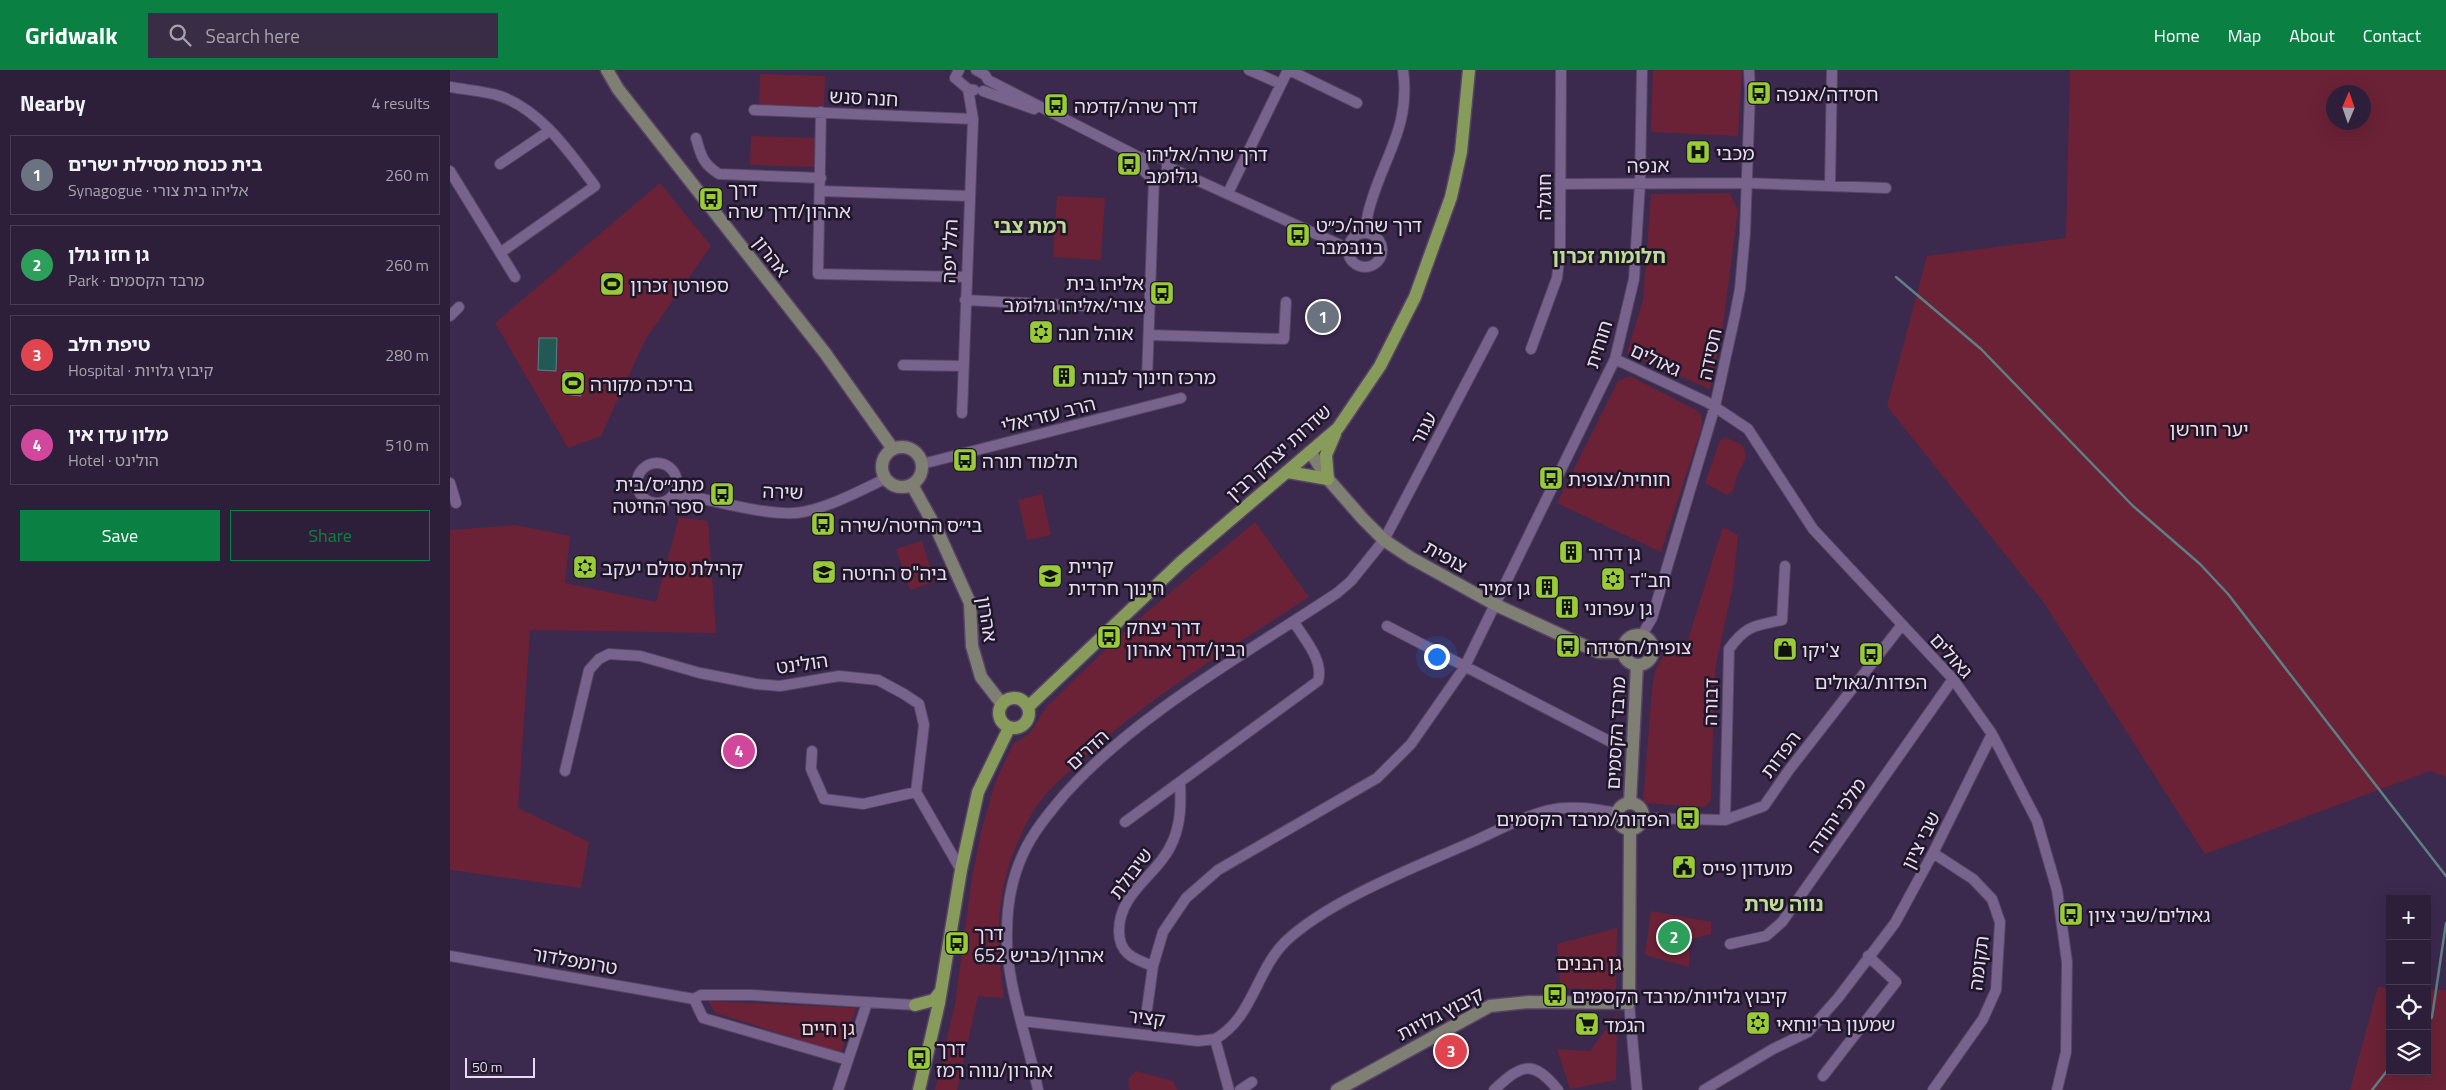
<!DOCTYPE html>
<meta charset="utf-8">
<style>
:root{--surface:#2d1f3a;--page:#392c45;--text:#f1f3f6;--muted:#a7a2af;--line:#483d54;--accent:#0b8043}
body{margin:0;font-family:"Titillium Web","Noto Sans Hebrew",sans-serif;background:var(--page);color:var(--text)}
.controls{position:absolute;right:15px;bottom:15px;display:grid;overflow:hidden;border-radius:0px;box-shadow:0 5px 20px #0002}
.controls button{width:45px;height:45px;display:grid;place-items:center;padding:0;border:0;border-bottom:1px solid var(--line);background:var(--surface);color:var(--text);font:25px sans-serif}
.compass{position:absolute;left:1876px;top:15px;width:45px;height:45px;border-radius:50%;background:var(--surface);box-shadow:0 5px 20px #0002;rotate:2deg}
.scale{position:absolute;left:15px;bottom:12px;width:70px;box-sizing:border-box;padding-left:5px;border:2px solid #e6dbf3;border-top:0;font-size:14px;line-height:18px;white-space:nowrap;color:#e6dbf3;-webkit-text-stroke:4px #1f1627;paint-order:stroke}
.you{position:absolute;left:986px;top:586px;width:18px;height:18px;margin:-12px;border:4px solid #fff;border-radius:50%;background:#1a73e8;box-shadow:0 0 0 8px #1a73e833}
.badge{display:grid;place-items:center;width:32px;height:32px;border-radius:50%;background:var(--accent);color:#fff;font-size:16px;font-weight:700}
.pin{position:absolute;translate:-50% -50%;border:2px solid #fff;box-shadow:0 1px 5px #0006}
.list{margin:0;padding:0;list-style:none}
h2{display:flex;justify-content:space-between;align-items:center;height:65px;margin:0;padding:0 20px;font-size:21px}
h2 small{font-size:16px;font-weight:400;color:var(--muted)}
.list li{display:grid;grid-template-columns:32px 1fr auto;gap:15px;align-items:center;box-sizing:border-box;height:80px;margin:0 10px 10px;padding:0 10px;border:1px solid var(--line);border-radius:0px}
.list b{display:block;font-size:19px;white-space:nowrap}
.list p{margin:0;font-size:16px;white-space:nowrap;color:var(--muted)}
.list em{font-size:16px;font-style:normal;color:var(--muted)}
.actions{display:flex;gap:10px;padding:15px 20px}
.actions a{flex:1;padding:11px 0;border:1px solid var(--accent);border-radius:0px;text-align:center;font-size:18px;color:var(--accent)}
.actions .main{background:var(--accent);color:#fff}
.icon{flex:none;width:28px;height:28px;fill:none;stroke:currentColor;stroke-width:2;stroke-linecap:round;stroke-linejoin:round}
.map{position:relative;flex:none;width:1996px;height:1020px;overflow:hidden}
header{display:flex;align-items:center;gap:30px;box-sizing:border-box;height:70px;padding:0 25px;background:var(--accent);color:#fff}
header strong{font-size:24px}
nav{display:flex;gap:28px;margin-inline-start:auto;font-size:18px}
.search{width:350px;height:45px;background:var(--page);display:flex;align-items:center;gap:12px;box-sizing:border-box;padding:0 18px;border-radius:0px;color:var(--muted);font-size:19px}
main{display:flex}
aside{flex:1;background:var(--surface)}
.map>svg:first-child{display:block}
.green{fill:#6b2236;fill-rule:evenodd}
.water{fill:#225954;stroke:#5d8084}
.lines{fill:none;stroke-linecap:round;stroke-linejoin:round}
.stream{stroke:#5d8084;stroke-width:2.5}
.street-casing{stroke:#564565;stroke-width:12}
.secondary-casing{stroke:#564565;stroke-width:15}
.primary-casing{stroke:#564565;stroke-width:15}
.street{stroke:#77638c;stroke-width:10}
.secondary{stroke:#7f7f73;stroke-width:12}
.primary{stroke:#879b5a;stroke-width:12}
.labels{text-anchor:middle;dominant-baseline:central;stroke-width:5;stroke-linejoin:round;paint-order:stroke}
.poi-label{font-size:19px;fill:#e6dbf3;stroke:#1f1627;text-anchor:start}
.street-label{font-size:19px;fill:#e6dbf3;stroke:#1f1627}
.park-label{font-size:19px;fill:#f6d7dc;stroke:#1f1627}
.neighbourhood-label{font-size:20px;font-weight:bold;fill:#bedc95;stroke:#1f1627}
</style>
<header>
<strong>Gridwalk</strong>
<div class="search"><svg class="icon" aria-label="search" viewBox="0 0 24 24"><circle cx="10" cy="10" r="6"/><path d="M15 15l6 6"/></svg>Search here</div>
<nav><a>Home</a><a>Map</a><a>About</a><a>Contact</a></nav>
</header>
<main>
<aside>
<h2>Nearby<small>4 results</small></h2>
<ul class="list">
<li><span class="badge" style="background:#6b7280">1</span><div><b>בית כנסת מסילת ישרים</b><p>Synagogue · אליהו בית צורי</p></div><em>260 m</em></li>
<li><span class="badge" style="background:#2e9e5b">2</span><div><b>גן חזן גולן</b><p>Park · מרבד הקסמים</p></div><em>260 m</em></li>
<li><span class="badge" style="background:#e0444e">3</span><div><b>טיפת חלב</b><p>Hospital · קיבוץ גלויות</p></div><em>280 m</em></li>
<li><span class="badge" style="background:#d1479c">4</span><div><b>מלון עדן אין</b><p>Hotel · הולינט</p></div><em>510 m</em></li>
</ul>
<div class="actions"><a class="main">Save</a><a>Share</a></div>
</aside>
<div class="map">
<svg width="1996" height="1020" viewBox="0 0 1996 1020">
<rect width="100%" height="100%" fill="#3c294e"/>
<path class="green" d="M1203,0H1292L1288,66L1201,62Z
M1620,0H1996V707L1980,701L1755,784L1594,533L1437,336L1477,186L1616,168ZM1884,22H1914V52H1884Z
M310,4L375,6L374,38L309,35Z
M301,66L365,68L364,97L300,95Z
M210,113L261,176L195,270L151,366L118,378L45,253Z
M1280,123L1288,140L1273,255L1260,319L1177,283L1193,230L1201,124Z
M607,126L655,128L651,190L603,187Z
M1180,306L1248,341L1251,344L1252,356L1211,482L1107,433L1168,311Z
M1276,368L1291,374C1298,386 1296,389 1289,401C1286,406 1285,415 1283,421L1277,425L1255,413L1270,370Z
M592,424L601,465L577,470L568,430Z
M229,447L258,451L266,563L80,560L68,738L139,772L131,818L0,800V460L65,455L120,466L115,513L206,532Z
M805,452L859,527C780,579 698,627 629,692C612,708 592,725 581,745C546,808 544,859 554,928L528,926L507,1020H485L505,934L522,808L531,762L545,713L563,674L579,664L597,636L679,557Z
M1273,457L1288,465L1283,515L1265,599L1261,730L1255,737L1193,733L1202,620L1205,601L1216,580L1227,575L1236,576Z
M472,471L485,512L460,520L446,479Z
M1201,841L1261,852V864L1239,870V897L1195,885Z
M1167,858L1166,920L1110,918L1107,874Z
M1928,917L1940,918V1001H1977V919L1996,920V1020H1900Z
M258,931L406,938L391,983L266,943Z
M1167,944L1166,1010L1120,1019L1107,979L1140,981Z
M686,1001L723,1011L727,1020H680L678,1015L679,1008Z"/>
<path class="water" d="M89,268H107L106,301L88,300Z
M115,301L133,302L131,326L113,324Z"/>
<g class="lines">
<path class="stream" d="M1446,207L1531,279L1683,436L1750,494L1778,524L1996,806
M1977,952L1982,947L1996,853
M1922,1020L1940,997"/>
<defs>
<path id="street" d="M509,0L505,8L518,19L524,20
M526,0L535,5L538,10L693,89
M799,0L831,14
M839,0L907,33
M0,17C16,20 34,21 50,26C91,40 120,83 145,116L50,183
M533,21L584,39
M304,40L523,49
M371,42L368,204L516,207
M246,68C251,86 253,94 269,104L371,108
M699,83L717,91V102L712,106L700,107L694,101L692,93Z
M50,94L99,61
M718,97L897,178
M0,101L65,207
M1110,114L1296,113L1436,118
M1380,116L1382,0
M371,121L519,126
M778,123L838,0
M915,162C917,153 917,144 920,136C934,86 961,56 953,0
M898 180a17 17 0 1 1 34 0a17 17 0 1 1-34 0Z
M515,230L654,237
M0,246L9,237
M699,265L834,269L836,232
M1081,279L1107,208L1110,183L1111,0
M1165,289L1259,333L1298,359L1363,459L1503,609L1542,664L1587,751L1607,820L1617,892L1616,982L1607,1020
M453,295L513,296
M697,310L704,108
M512,343L523,49L518,19
M187 413a20 20 0 1 1 40 0a20 20 0 1 1-40 0Z
M472,394L731,328
M0,413L6,433
M224,423C258,429 322,448 353,442C382,436 409,421 435,409
M937,556L1161,672
M1192,565L1202,548L1265,336L1285,245L1290,219L1295,163L1300,21L1299,0
M362,681L361,699L374,729L413,734L466,722
M115,701L139,600L149,589L159,584L190,586L250,603L306,614L330,616L389,606L428,610L454,624L469,634L474,655L466,722L511,800
M1193,748L1275,750L1314,736L1339,700L1451,556
M1275,750L1279,579C1296,555 1305,556 1332,550L1335,496
M675,752L868,611C874,590 854,569 844,552
M1280,874L1316,866L1332,852L1503,609
M0,886L244,929L251,925H301L465,935
M703,896C684,889 669,884 669,861C669,821 709,805 723,771C731,752 731,733 730,714
M244,929L253,948L398,990
M1179,933L1187,1020
M697,939L703,896L713,862L736,828L768,800L927,708L961,674L1014,598L1165,289L1184,209L1190,113L1192,0
M572,951L748,971L765,969L779,1020
M765,969C802,949 806,901 835,872C879,830 966,797 1022,772C1047,761 1073,746 1099,740C1122,735 1144,739 1167,743
M1373,1006L1446,912L1418,886
M388,1020L417,933
M588,1020C578,969 555,912 557,861C557,835 562,808 573,784C583,762 599,743 614,725C686,644 797,583 887,523L901,511L934,470L1043,262
M790,1020L802,1012
M1044,1020C1071,995 1082,988 1108,1020
M1254,1020L1323,979L1358,962L1388,928L1445,853L1483,783L1542,664
M1483,1020L1533,949L1546,920L1550,852L1542,829L1523,809L1483,783"/>
<path id="secondary" d="M157,0L168,19L375,283L443,379
M432 397a20 20 0 1 1 40 0a20 20 0 1 1-40 0Z
M861,383L878,409L913,449L934,470L961,488L1046,535L1148,582H1174
M462,415L488,462L520,533L522,576L531,607L552,634
M1173 580a15 15 0 1 1 30 0a15 15 0 1 1-30 0Z
M1180,733L1187,595
M1167 746a13 13 0 1 1 26 0a13 13 0 1 1-26 0Z
M887,1020L1040,936L1079,932L1179,933L1180,759"/>
<path id="primary" d="M838,402L878,409L876,385L885,364
M549 643a15 15 0 1 1 30 0a15 15 0 1 1-30 0Z
M578,637L731,492L888,358L930,296L965,227L1001,127L1011,82L1019,0
M465,935L484,930L491,921
M469,1020L489,933L511,800L528,722L559,658"/>
</defs>
<use href="#street" class="street-casing"/>
<use href="#secondary" class="secondary-casing"/>
<use href="#primary" class="primary-casing"/>
<use href="#street" class="street"/>
<use href="#secondary" class="secondary"/>
<use href="#primary" class="primary"/>
</g>
<defs>
<symbol id="bus-square" viewBox="-11 -11 22 22"><rect x="-9" y="-9" width="18" height="18" rx="4" fill="#98cb36" stroke="#1f1627"/><path d="M-5-6H5V4H4V6H2V4H-2V6H-4V4H-5ZM-3.5-4V0h7V-4ZM-3.5 1.2v1.5H-2V1.2ZM2 1.2v1.5H3.5V1.2Z" fill="#111"/></symbol>
<symbol id="hospital-square" viewBox="-11 -11 22 22"><rect x="-9" y="-9" width="18" height="18" rx="4" fill="#98cb36" stroke="#1f1627"/><path d="M-5-5h3v3.5h4V-5h3V5h-3V1.5h-4V5h-3Z" fill="#111"/></symbol>
<symbol id="stadium-square" viewBox="-11 -11 22 22"><rect x="-9" y="-9" width="18" height="18" rx="4" fill="#98cb36" stroke="#1f1627"/><path d="M0-5a6.5 5 0 1 0 0 10a6.5 5 0 1 0 0-10ZM-3.5-1.8h7v3.6h-7Z" fill="#111"/></symbol>
<symbol id="synagogue-square" viewBox="-11 -11 22 22"><rect x="-9" y="-9" width="18" height="18" rx="4" fill="#98cb36" stroke="#1f1627"/><path d="M0-6.5L5.6 3.2H-5.6ZM0 6.5L5.6-3.2H-5.6Z" fill="#111"/></symbol>
<symbol id="building-square" viewBox="-11 -11 22 22"><rect x="-9" y="-9" width="18" height="18" rx="4" fill="#98cb36" stroke="#1f1627"/><path d="M-4-6H4V6H1V3H-1V6H-4ZM-2.5-4.3h1.7v1.8h-1.7ZM.8-4.3h1.7v1.8H.8ZM-2.5-1h1.7V.8h-1.7ZM.8-1h1.7V.8H.8Z" fill="#111"/></symbol>
<symbol id="school-square" viewBox="-11 -11 22 22"><rect x="-9" y="-9" width="18" height="18" rx="4" fill="#98cb36" stroke="#1f1627"/><path d="M0-5L7-2L0 1L-7-2ZM-4 1L0 2.5L4 1V4Q0 6-4 4Z" fill="#111"/></symbol>
<symbol id="shop-square" viewBox="-11 -11 22 22"><rect x="-9" y="-9" width="18" height="18" rx="4" fill="#98cb36" stroke="#1f1627"/><path d="M-5-2.5h2.3a2.7 3.5 0 0 1 5.4 0H5L5.5 6h-11ZM-1.5-2.5h3a1.5 2.3 0 0 0-3 0Z" fill="#111"/></symbol>
<symbol id="civic-square" viewBox="-11 -11 22 22"><rect x="-9" y="-9" width="18" height="18" rx="4" fill="#98cb36" stroke="#1f1627"/><path d="M-.6-6.5H3V-4.5H.6V-3L4-1V1h2V6H-6V1h2V-1L-.6-3ZM-1.2 2.5V6h2.4V2.5Z" fill="#111"/></symbol>
<symbol id="supermarket-square" viewBox="-11 -11 22 22"><rect x="-9" y="-9" width="18" height="18" rx="4" fill="#98cb36" stroke="#1f1627"/><path d="M-6-5.5h2.5l.6 2H6L4.5 2H-2.5L-4.4-4H-6ZM-1.5 3.2a1.3 1.3 0 1 0 .1 0ZM3 3.2a1.3 1.3 0 1 0 .1 0Z" fill="#111"/></symbol>
</defs>
<g fill-rule="evenodd">
<use href="#bus-square" x="1295" y="9" width="28" height="28"/>
<use href="#bus-square" x="592" y="21" width="28" height="28"/>
<use href="#hospital-square" x="1234" y="68" width="28" height="28"/>
<use href="#bus-square" x="665" y="80" width="28" height="28"/>
<use href="#bus-square" x="247" y="115" width="28" height="28"/>
<use href="#bus-square" x="834" y="151" width="28" height="28"/>
<use href="#stadium-square" x="148" y="200" width="28" height="28"/>
<use href="#bus-square" x="698" y="209" width="28" height="28"/>
<use href="#synagogue-square" x="577" y="248" width="28" height="28"/>
<use href="#building-square" x="600" y="292" width="28" height="28"/>
<use href="#stadium-square" x="109" y="299" width="28" height="28"/>
<use href="#bus-square" x="501" y="376" width="28" height="28"/>
<use href="#bus-square" x="1087" y="394" width="28" height="28"/>
<use href="#bus-square" x="258" y="410" width="28" height="28"/>
<use href="#bus-square" x="359" y="440" width="28" height="28"/>
<use href="#building-square" x="1107" y="468" width="28" height="28"/>
<use href="#synagogue-square" x="121" y="483" width="28" height="28"/>
<use href="#school-square" x="360" y="488" width="28" height="28"/>
<use href="#school-square" x="586" y="492" width="28" height="28"/>
<use href="#synagogue-square" x="1149" y="495" width="28" height="28"/>
<use href="#building-square" x="1083" y="503" width="28" height="28"/>
<use href="#building-square" x="1103" y="523" width="28" height="28"/>
<use href="#bus-square" x="645" y="553" width="28" height="28"/>
<use href="#bus-square" x="1104" y="562" width="28" height="28"/>
<use href="#shop-square" x="1321" y="565" width="28" height="28"/>
<use href="#bus-square" x="1407" y="570" width="28" height="28"/>
<use href="#bus-square" x="1224" y="734" width="28" height="28"/>
<use href="#civic-square" x="1220" y="783" width="28" height="28"/>
<use href="#bus-square" x="1607" y="830" width="28" height="28"/>
<use href="#bus-square" x="493" y="859" width="28" height="28"/>
<use href="#bus-square" x="1091" y="911" width="28" height="28"/>
<use href="#synagogue-square" x="1294" y="939" width="28" height="28"/>
<use href="#supermarket-square" x="1123" y="940" width="28" height="28"/>
<use href="#bus-square" x="455" y="974" width="28" height="28"/>
</g>
<g class="labels">
<g class="poi-label">
<text x="1326" y="23">חסידה/אנפה</text>
<text x="624" y="35">דרך שרה/קדמה</text>
<text x="1266" y="82">מכבי</text>
<text x="696" y="83">דרך שרה/אליהו<tspan x="696" dy="22">גולומב</tspan></text>
<text x="278" y="118">דרך<tspan x="278" dy="22">אהרון/דרך שרה</tspan></text>
<text x="866" y="154">דרך שרה/כ״ט<tspan x="866" dy="22">בנובמבר</tspan></text>
<text x="694" y="212" text-anchor="end">אליהו בית<tspan x="694" dy="22">צורי/אליהו גולומב</tspan></text>
<text x="180" y="214">ספורטן זכרון</text>
<text x="608" y="262">אוהל חנה</text>
<text x="632" y="306">מרכז חינוך לבנות</text>
<text x="140" y="313">בריכה מקורה</text>
<text x="532" y="390">תלמוד תורה</text>
<text x="1118" y="408">חוחית/צופית</text>
<text x="254" y="413" text-anchor="end">מתנ״ס/בית<tspan x="254" dy="22">ספר החיטה</tspan></text>
<text x="390" y="454">בי״ס החיטה/שירה</text>
<text x="1138" y="482">גן דרור</text>
<text x="618" y="495">קריית<tspan x="618" dy="22">חינוך חרדית</tspan></text>
<text x="152" y="497">קהילת סולם יעקב</text>
<text x="392" y="502">ביה"ס החיטה</text>
<text x="1180" y="509">חב"ד</text>
<text x="1080" y="517" text-anchor="end">גן זמיר</text>
<text x="1134" y="537">גן עפרוני</text>
<text x="676" y="556">דרך יצחק<tspan x="676" dy="22">רבין/דרך אהרון</tspan></text>
<text x="1136" y="576">צופית/חסידה</text>
<text x="1352" y="579">צ'יקו</text>
<text x="1421" y="611" text-anchor="middle">הפדות/גאולים</text>
<text x="1220" y="748" text-anchor="end">הפדות/מרבד הקסמים</text>
<text x="1252" y="797">מועדון פייס</text>
<text x="1638" y="844">גאולים/שבי ציון</text>
<text x="524" y="862">דרך<tspan x="524" dy="22">אהרון/כביש 652</tspan></text>
<text x="1122" y="925">קיבוץ גלויות/מרבד הקסמים</text>
<text x="1326" y="953">שמעון בר יוחאי</text>
<text x="1154" y="954">הגמד</text>
<text x="486" y="977">דרך<tspan x="486" dy="22">אהרון/נווה רמז</tspan></text>
</g>
<g class="street-label">
<text transform="translate(414 27) rotate(3)">חנה סנש</text>
<text transform="translate(1198 95) rotate(-1)">אנפה</text>
<text transform="translate(1093 127) rotate(-90)">חוגלה</text>
<text transform="translate(499 181) rotate(-88)">הלל יפה</text>
<text transform="translate(322 186) rotate(52)">אהרון</text>
<text transform="translate(1148 274) rotate(-72)">חוחית</text>
<text transform="translate(1259 284) rotate(-78)">חסידה</text>
<text transform="translate(1206 289) rotate(25)">גאולים</text>
<text transform="translate(598 344) rotate(-14)">הרב עזריאלי</text>
<text transform="translate(973 358) rotate(-62)">עגור</text>
<text transform="translate(828 382) rotate(-42)">שדרות יצחק רבין</text>
<text transform="translate(333 421) rotate(2)">שירה</text>
<text transform="translate(996 486) rotate(29)">צופית</text>
<text transform="translate(538 549) rotate(81)">אהרון</text>
<text transform="translate(1502 585) rotate(48)">גאולים</text>
<text transform="translate(352 593) rotate(-8)">הולינט</text>
<text transform="translate(1260 632) rotate(-89)">דבורה</text>
<text transform="translate(1165 663) rotate(-87)">מרבד הקסמים</text>
<text transform="translate(637 679) rotate(-42)">הדרים</text>
<text transform="translate(1330 684) rotate(-53)">הפדות</text>
<text transform="translate(1386 745) rotate(-55)">מלכי יהודה</text>
<text transform="translate(1470 770) rotate(-63)">שבי ציון</text>
<text transform="translate(680 803) rotate(-53)">שיבולת</text>
<text transform="translate(125 890) rotate(10)">טרומפלדור</text>
<text transform="translate(1528 893) rotate(-83)">תקומה</text>
<text transform="translate(990 943) rotate(-27)">קיבוץ גלויות</text>
<text transform="translate(697 947) rotate(7)">קציר</text>
</g>
<g class="park-label">
<text x="1759" y="358">יער חורשן</text>
<text x="1139" y="892">גן הבנים</text>
<text x="378" y="957">גן חיים</text>
</g>
<g class="neighbourhood-label">
<text x="580" y="155">רמת צבי</text>
<text x="1159" y="185">חלומות זכרון</text>
<text x="1334" y="833">נווה שרת</text>
</g>
</g>
</svg>
<div class="controls">
<button>+</button>
<button>−</button>
<button><svg class="icon" aria-label="locate" viewBox="0 0 24 24"><circle cx="12" cy="12" r="6"/><path d="M12 2v4M12 18v4M2 12h4M18 12h4"/></svg></button>
<button><svg class="icon" aria-label="layers" viewBox="0 0 24 24"><path d="M12 4l9 5-9 5-9-5zM3 14l9 5 9-5"/></svg></button>
</div>
<svg class="compass" viewBox="-18 -18 36 36"><path d="M0-13l5 13h-10z" fill="#e53935"/><path d="M0 13l5-13h-10z" fill="#a7a2af"/></svg>
<div class="scale">50 m</div>
<div class="you"></div>
<div class="pin badge" style="left:873px;top:247px;background:#6b7280">1</div>
<div class="pin badge" style="left:1224px;top:867px;background:#2e9e5b">2</div>
<div class="pin badge" style="left:1001px;top:981px;background:#e0444e">3</div>
<div class="pin badge" style="left:289px;top:681px;background:#d1479c">4</div>
</div>
</main>
